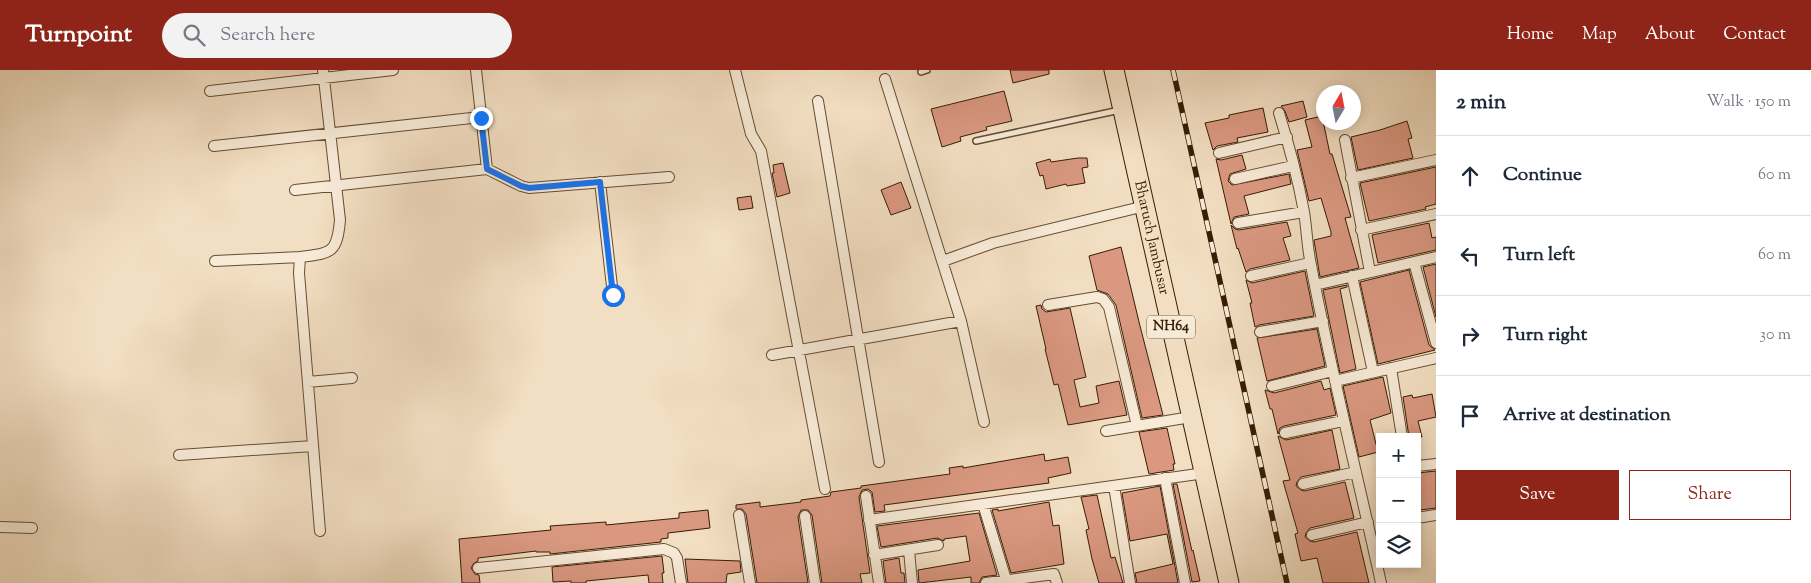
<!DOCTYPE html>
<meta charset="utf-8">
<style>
:root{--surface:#fff;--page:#f2f2f3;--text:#1f2937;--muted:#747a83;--line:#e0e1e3;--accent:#8f2418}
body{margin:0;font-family:"Sorts Mill Goudy",serif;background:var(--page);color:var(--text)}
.controls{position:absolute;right:15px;bottom:15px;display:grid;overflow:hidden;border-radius:0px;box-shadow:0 2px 12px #0003}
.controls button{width:45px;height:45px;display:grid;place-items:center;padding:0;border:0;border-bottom:1px solid var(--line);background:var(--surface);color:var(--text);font:25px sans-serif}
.compass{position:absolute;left:1316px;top:15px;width:45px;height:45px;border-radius:50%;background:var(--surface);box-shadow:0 2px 12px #0003;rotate:10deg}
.stop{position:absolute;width:15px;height:15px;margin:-11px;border:4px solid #1a73e8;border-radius:50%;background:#fff}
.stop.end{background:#1a73e8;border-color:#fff;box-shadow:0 1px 5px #0008}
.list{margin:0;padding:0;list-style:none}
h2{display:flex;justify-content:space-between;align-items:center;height:65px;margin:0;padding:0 20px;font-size:21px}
h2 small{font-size:16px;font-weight:400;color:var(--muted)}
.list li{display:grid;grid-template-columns:32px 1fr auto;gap:15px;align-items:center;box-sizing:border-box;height:80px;padding:0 20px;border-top:1px solid var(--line)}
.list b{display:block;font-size:19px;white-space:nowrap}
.list em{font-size:16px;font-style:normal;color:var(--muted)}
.actions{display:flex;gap:10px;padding:15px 20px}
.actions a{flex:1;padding:11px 0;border:1px solid var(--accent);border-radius:0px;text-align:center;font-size:18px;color:var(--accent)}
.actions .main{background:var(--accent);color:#fff}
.icon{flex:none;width:28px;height:28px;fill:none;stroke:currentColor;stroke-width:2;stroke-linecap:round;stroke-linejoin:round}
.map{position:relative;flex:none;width:1436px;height:513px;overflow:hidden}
header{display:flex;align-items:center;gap:30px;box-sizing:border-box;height:70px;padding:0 25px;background:var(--accent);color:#fff}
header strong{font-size:24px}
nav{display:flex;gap:28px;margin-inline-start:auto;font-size:18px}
.search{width:350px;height:45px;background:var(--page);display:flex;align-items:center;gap:12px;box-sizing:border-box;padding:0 18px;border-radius:28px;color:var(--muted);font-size:19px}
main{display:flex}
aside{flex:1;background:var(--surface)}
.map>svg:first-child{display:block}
.building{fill:#da9881;stroke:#371d02}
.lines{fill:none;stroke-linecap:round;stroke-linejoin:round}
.lane-casing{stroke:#664d32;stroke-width:8}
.street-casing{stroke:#664d32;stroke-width:12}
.highway-casing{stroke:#371d02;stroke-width:21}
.lane{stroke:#f7ead7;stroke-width:5}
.street{stroke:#f7ead7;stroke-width:10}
.highway{stroke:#f2dec2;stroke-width:19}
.rail-casing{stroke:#371d02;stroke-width:5.5}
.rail{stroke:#f7ead7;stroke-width:4;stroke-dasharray:11;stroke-linecap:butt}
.route{stroke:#1a73e8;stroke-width:6}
.labels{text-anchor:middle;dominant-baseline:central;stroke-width:5;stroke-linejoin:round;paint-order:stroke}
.shield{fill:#f7ead7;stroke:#715a42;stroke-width:1}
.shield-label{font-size:14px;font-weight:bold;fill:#371d02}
.street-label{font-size:15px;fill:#371d02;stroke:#f7ead7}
</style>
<header>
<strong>Turnpoint</strong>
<div class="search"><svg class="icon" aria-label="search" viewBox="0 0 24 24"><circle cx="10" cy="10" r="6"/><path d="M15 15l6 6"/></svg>Search here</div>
<nav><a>Home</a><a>Map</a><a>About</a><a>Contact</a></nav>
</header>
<main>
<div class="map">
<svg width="1436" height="513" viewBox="0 0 1436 513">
<rect width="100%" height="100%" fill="#f2dec2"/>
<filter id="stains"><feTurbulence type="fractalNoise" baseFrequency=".004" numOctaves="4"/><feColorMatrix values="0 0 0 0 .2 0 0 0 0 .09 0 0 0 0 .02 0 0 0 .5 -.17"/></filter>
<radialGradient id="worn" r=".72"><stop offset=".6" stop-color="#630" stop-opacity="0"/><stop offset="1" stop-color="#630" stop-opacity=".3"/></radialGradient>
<path class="building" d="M1010,0H1049V4L1013,13Z
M1004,21L1012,51L986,57L987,60L960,67L961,71L942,77L931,39Z
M1303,31L1307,47L1289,52L1285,41L1281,36Z
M1263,38L1268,62L1237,68L1238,72L1217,76L1213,80L1205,53L1229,48V45Z
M1322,46L1330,84H1332L1351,147L1345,148L1359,198L1320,207L1314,170L1331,166V162L1321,128L1309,131L1297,80L1312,77L1305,50Z
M1407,51L1412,68L1408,69L1413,88L1358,100L1351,67L1380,60Z
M1242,85L1246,99L1230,104L1228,111L1232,115L1289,104L1291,114L1244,126L1249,144L1234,147L1231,154L1216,89L1221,90Z
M1078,88H1087L1088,97L1082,98L1085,113L1067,116L1066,114L1046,119L1043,105L1040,106L1036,93L1050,89L1051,92Z
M783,93L790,123L777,127L772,103H774L773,95Z
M1436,97V134L1425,137L1426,139L1369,151L1360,113Z
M901,112L911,138L891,145L881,120Z
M751,126L753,138L739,140L737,128Z
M1287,152L1291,166L1283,168L1290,190L1250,199L1246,202L1238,178L1237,179L1231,155L1235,159L1239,160Z
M1429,153L1432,168L1436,167V180L1378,193L1372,165Z
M1121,177L1140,256L1163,345L1142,348L1116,235L1108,224L1097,220L1089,186Z
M1436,194V247L1423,197Z
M1409,200L1429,275L1435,280L1378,294L1360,212Z
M1305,201L1314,246L1259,255L1255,257L1250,233H1252L1246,210L1252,213Z
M1347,215V217L1340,219L1356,299L1340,303L1323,220Z
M1041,235L1042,239L1046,242L1070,238L1086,307L1074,310L1080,337L1099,333L1096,316L1119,311L1127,345L1068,355L1058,314L1054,315L1045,279H1046L1036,236Z
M1317,259L1325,296L1267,311L1257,268Z
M1383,307L1391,343L1370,350L1378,382L1359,387L1343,316Z
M1321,311L1324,320L1330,318L1336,345L1284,356L1280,358L1278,364L1272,339H1270L1265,320L1274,323Z
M1432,324L1436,347L1418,351L1422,367H1409L1403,327L1412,325L1413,328Z
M1167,358L1175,394H1173L1174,400L1149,404L1139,362Z
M1332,360L1340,399L1301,407L1297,412L1296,416L1301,420L1304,421L1345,412L1354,448L1310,458L1306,463L1305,467L1310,471L1314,472L1357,462L1369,513H1323L1317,488L1301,491L1295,464L1298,463L1283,411L1290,410L1278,366L1286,370Z
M1044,384L1045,391L1068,387L1071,403L1048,408L1049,413L884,435L885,441L875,442L872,422L868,419L862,420L859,427L870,503L860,504L862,513H822L812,445L808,440H801L798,447L808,513H757L746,444L742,439H736V435L760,432V437L801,432V430L830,426L831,422L861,418V416L950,404L949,398L963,396V398Z
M1436,401V438L1420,440L1417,423V403Z
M1173,414H1177L1192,481L1193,480L1200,511L1192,512Z
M1160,416L1178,513H1137L1135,503L1173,494L1167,464L1130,471L1122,423Z
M1097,425L1111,488L1115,487L1123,513H1099L1092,489L1086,460L1089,459L1081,427Z
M1049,432L1053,456L1059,455L1064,494L1011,503L992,440L998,439V441Z
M708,440L710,458L668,463V468L661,469V472L550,484V482H536V481L478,488V491L474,493L471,498L475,504L479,505L480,513H462L459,469L551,460L550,456L606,452V455L679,448V443Z
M979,443L997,505L982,507L979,513H971V507L919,513L918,500L970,491L966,466L944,469V471L937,468L881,477L877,456Z
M662,486L664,503H662L663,513H649L648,505L586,511V513H571V511L553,512L552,497Z
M899,488L901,503H904L905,513H886L883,491Z
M685,489L740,491L741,502L727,504L726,513H688Z"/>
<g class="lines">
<defs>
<path id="lane" d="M921,2L927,0
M976,71L1120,40"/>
<path id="street" d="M476,0L487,99
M735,0L751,64L761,81L825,419
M885,9L961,251L984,352
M210,21L393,0
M818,31L879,392
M1279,43C1289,75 1298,109 1304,142C1307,160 1307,177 1311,195C1331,302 1358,407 1381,513
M1345,70L1370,202
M214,76L481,47
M1219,83L1287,67
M1351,108L1436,90
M1235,109L1293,96
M600,112L613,225
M295,120L487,99L521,116L529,118L669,107
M1238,153L1304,142
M1361,160L1436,144
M215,191L300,187
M943,191L993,173L1145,136
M1414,192L1436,273
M1251,206L1310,193
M1352,206L1373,302
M1315,215L1436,187
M1048,235L1097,227L1103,229L1109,237L1137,356
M1260,262L1323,251
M772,285L961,251
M1391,298L1402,367
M1335,311L1436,288
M308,312L352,308
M1272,316L1333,301
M1106,361L1191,347
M1285,363L1343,351
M179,385L313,376
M1417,396L1436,394
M1165,408L1185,513
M1303,414L1356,402
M1114,416L1130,513
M866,426L879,513
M983,434L1007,513
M739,445L750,513
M805,446L815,513
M1417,448L1436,445
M869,450L1205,403
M0,457L32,458
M320,461L299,203L300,187C331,183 337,184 340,150L323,0
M1312,465L1368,452
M909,480L912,513
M874,485L938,475
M478,498L664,479L674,483L677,488L681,513
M986,513L1054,504L1057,513"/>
<g id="highway">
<path id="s1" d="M1114,0L1229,513"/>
</g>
</defs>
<use href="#lane" class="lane-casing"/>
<use href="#street" class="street-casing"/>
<use href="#highway" class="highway-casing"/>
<use href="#lane" class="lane"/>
<use href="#street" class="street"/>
<use href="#highway" class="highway"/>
<defs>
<path id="rail" d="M1173,0L1287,513"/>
</defs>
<use href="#rail" class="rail-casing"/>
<use href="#rail" class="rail"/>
</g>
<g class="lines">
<path class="route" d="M481,48L487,99L521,116L529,118L600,112L613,225"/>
</g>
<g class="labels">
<rect class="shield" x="1147" y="245.5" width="48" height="23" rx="4"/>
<g class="shield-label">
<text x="1171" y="257">NH64</text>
</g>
<g class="street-label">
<text stroke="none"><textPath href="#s1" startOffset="172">Bharuch Jambusar</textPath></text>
</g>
</g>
<rect width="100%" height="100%" filter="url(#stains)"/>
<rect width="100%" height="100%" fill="url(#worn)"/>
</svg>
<div class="controls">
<button>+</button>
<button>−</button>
<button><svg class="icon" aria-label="layers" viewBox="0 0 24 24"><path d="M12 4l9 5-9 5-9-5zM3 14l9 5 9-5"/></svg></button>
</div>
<svg class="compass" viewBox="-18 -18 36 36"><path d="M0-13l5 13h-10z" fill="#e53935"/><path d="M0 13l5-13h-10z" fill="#747a83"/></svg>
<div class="stop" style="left:613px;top:225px"></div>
<div class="stop end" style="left:481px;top:48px"></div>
</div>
<aside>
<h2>2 min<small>Walk · 150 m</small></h2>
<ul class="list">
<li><svg class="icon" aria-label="ahead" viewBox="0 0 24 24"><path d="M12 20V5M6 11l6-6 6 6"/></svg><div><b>Continue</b></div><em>60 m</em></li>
<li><svg class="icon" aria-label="left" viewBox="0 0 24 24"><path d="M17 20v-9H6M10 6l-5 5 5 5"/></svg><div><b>Turn left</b></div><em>60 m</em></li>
<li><svg class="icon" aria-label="right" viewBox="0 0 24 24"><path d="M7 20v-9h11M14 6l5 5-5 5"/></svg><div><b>Turn right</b></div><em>30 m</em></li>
<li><svg class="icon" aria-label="arrive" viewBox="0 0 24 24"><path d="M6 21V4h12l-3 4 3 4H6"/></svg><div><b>Arrive at destination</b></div></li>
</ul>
<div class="actions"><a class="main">Save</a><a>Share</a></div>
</aside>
</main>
